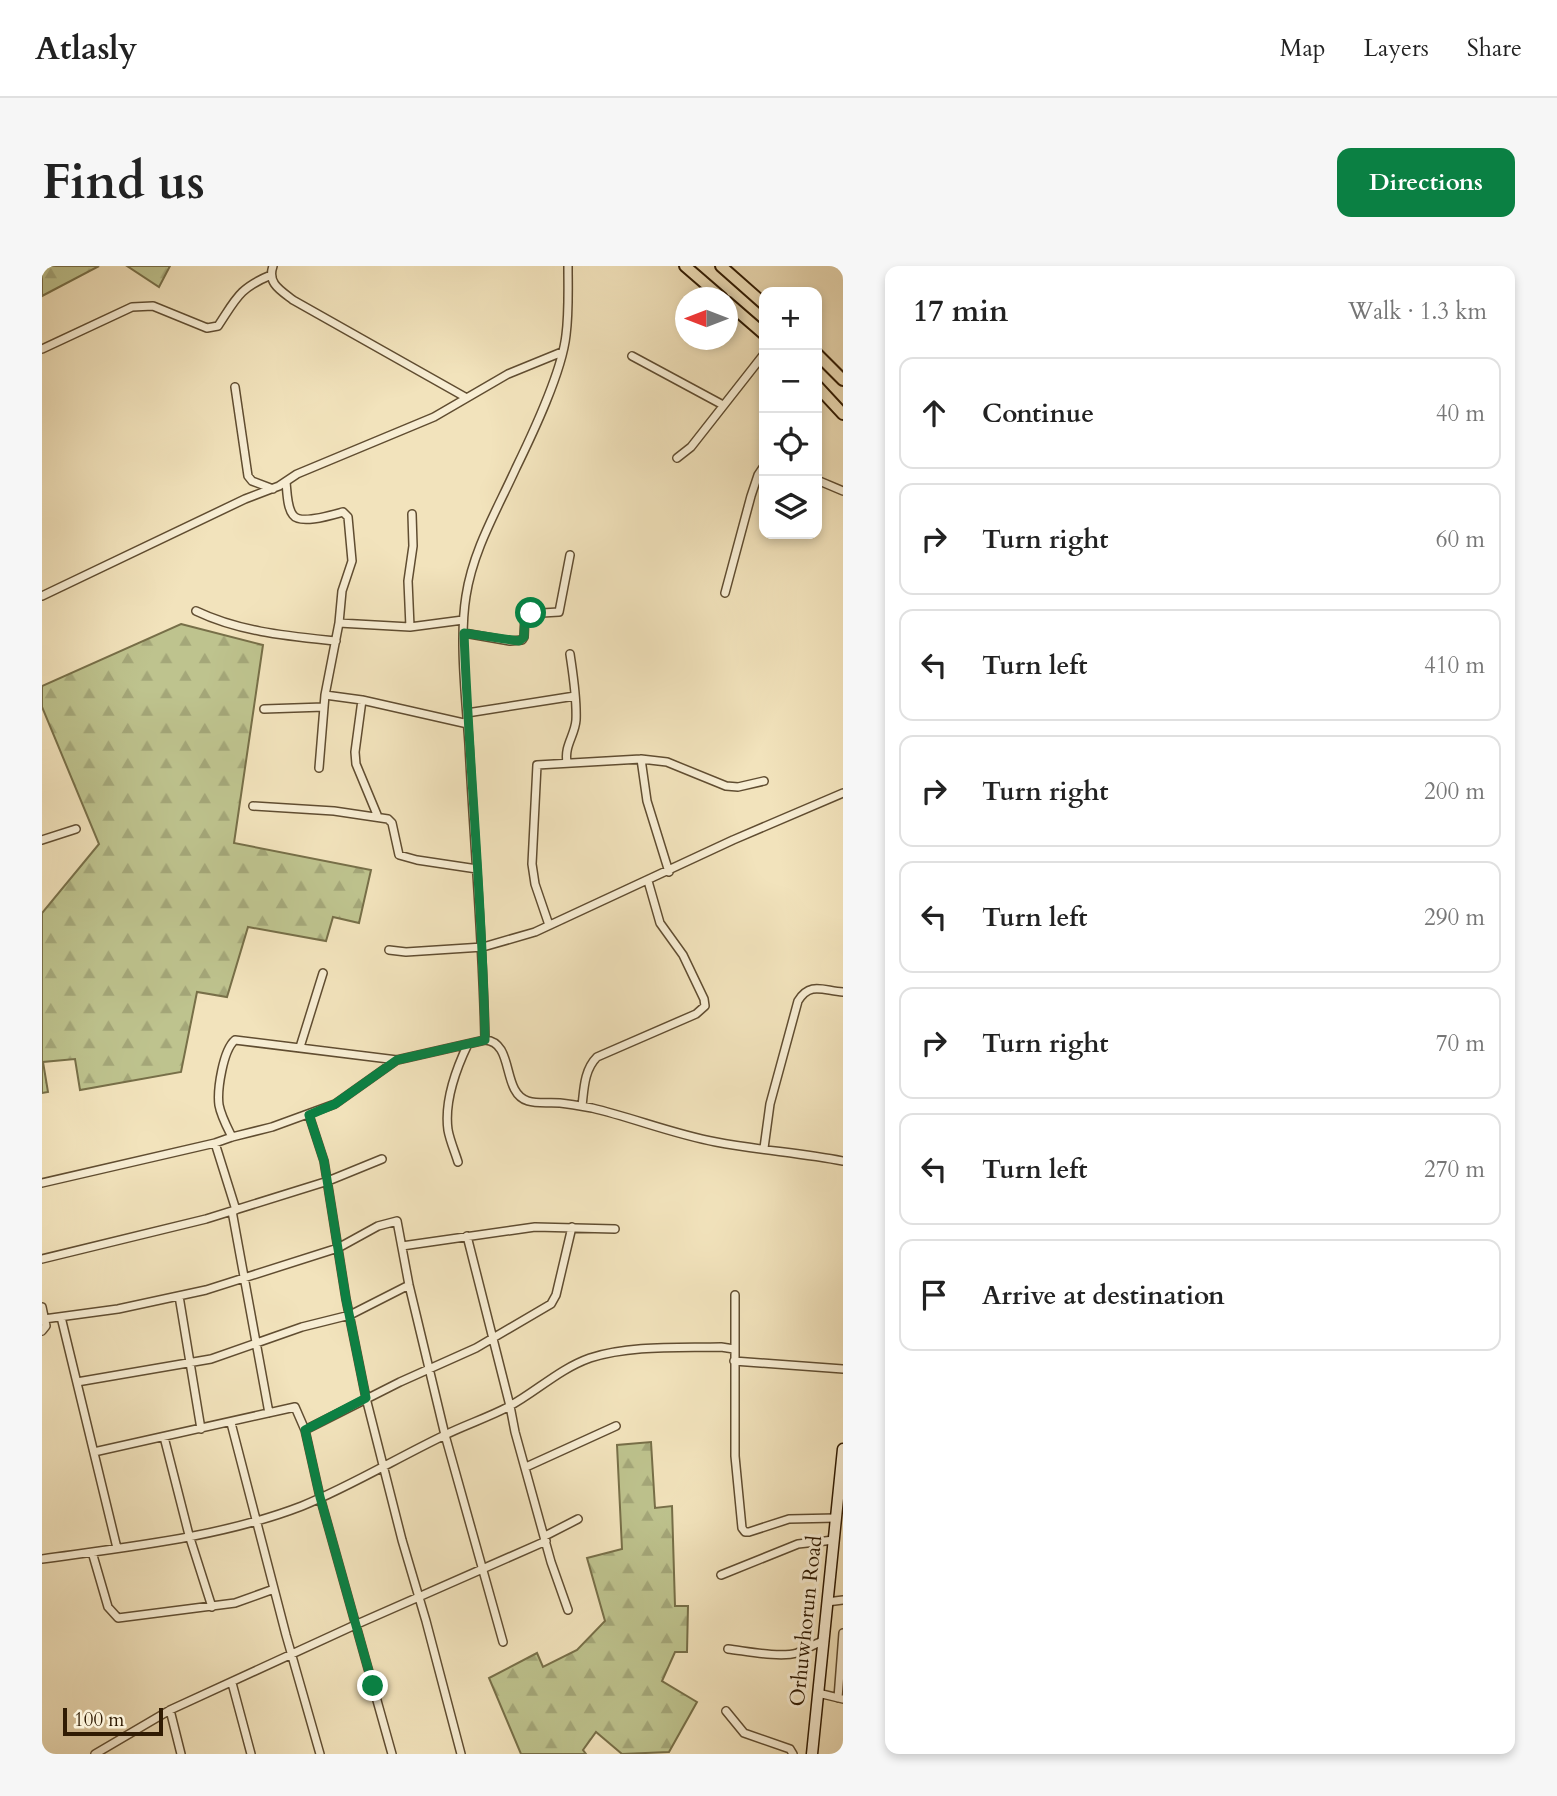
<!DOCTYPE html>
<meta charset="utf-8">
<style>
:root{--surface:#fff;--page:#f6f6f6;--text:#222;--muted:#767676;--line:#e0e0e0;--accent:#0b8043}
body{margin:0;font-family:Cardo,serif;background:var(--page);color:var(--text)}
.controls{position:absolute;right:21px;top:21px;display:grid;overflow:hidden;border-radius:14px;box-shadow:0 4px 10px #0003}
.controls button{width:63px;height:63px;display:grid;place-items:center;padding:0;border:0;border-bottom:2px solid var(--line);background:var(--surface);color:var(--text);font:35px sans-serif}
.compass{position:absolute;left:633px;top:21px;width:63px;height:63px;border-radius:50%;background:var(--surface);box-shadow:0 4px 10px #0003;rotate:270deg}
.scale{position:absolute;left:21px;bottom:18px;width:100px;box-sizing:border-box;padding-left:7px;border:4px solid #301b03;border-top:0;font-size:19px;line-height:24px;white-space:nowrap;color:#301b03;-webkit-text-stroke:5px #f7edd3;paint-order:stroke}
.stop{position:absolute;width:21px;height:21px;margin:-16px;border:5px solid #0b8043;border-radius:50%;background:#fff}
.stop.end{background:#0b8043;border-color:#fff;box-shadow:0 2px 7px #0008}
.list{margin:0;padding:0;list-style:none}
h2{display:flex;justify-content:space-between;align-items:center;height:91px;margin:0;padding:0 28px;font-size:30px}
h2 small{font-size:23px;font-weight:400;color:var(--muted)}
.list li{display:grid;grid-template-columns:46px 1fr auto;gap:21px;align-items:center;box-sizing:border-box;height:112px;margin:0 14px 14px;padding:0 14px;border:2px solid var(--line);border-radius:14px}
.list b{display:block;font-size:26px;white-space:nowrap}
.list em{font-size:23px;font-style:normal;color:var(--muted)}
.icon{flex:none;width:38px;height:38px;fill:none;stroke:currentColor;stroke-width:2;stroke-linecap:round;stroke-linejoin:round}
.map{position:relative;flex:none;width:801px;height:1488px;overflow:hidden;border-radius:14px}
header{display:flex;align-items:center;gap:42px;box-sizing:border-box;height:98px;padding:0 35px;background:var(--surface);border-bottom:2px solid var(--line)}
header strong{font-size:33px}
nav{display:flex;gap:38px;margin-inline-start:auto;font-size:24px}
.intro{display:flex;align-items:center;justify-content:space-between;box-sizing:border-box;height:168px;padding:0 42px}
h1{margin:0;font-size:49px}
.button{padding:18px 32px;border-radius:14px;background:var(--accent);color:#fff;font-size:24px;font-weight:700}
main{display:flex;gap:42px;padding:0 42px}
aside{flex:1;background:var(--surface);border-radius:14px;box-shadow:0 4px 10px #0003}
.map>svg:first-child{display:block}
.forest{fill:url(#forest-firs);stroke:#776f48;stroke-width:2}
.lines{fill:none;stroke-linecap:round;stroke-linejoin:round}
.street-casing{stroke:#604d31;stroke-width:10}
.secondary-casing{stroke:#301b03;stroke-width:13}
.primary-casing{stroke:#301b03;stroke-width:14}
.street{stroke:#f7edd3;stroke-width:7}
.secondary{stroke:#f7edd3;stroke-width:10}
.primary{stroke:#f2e3bc;stroke-width:10}
.route{stroke:#0b8043;stroke-width:9}
.labels{text-anchor:middle;dominant-baseline:central;stroke-width:6;stroke-linejoin:round;paint-order:stroke}
.street-label{font-size:21px;fill:#301b03;stroke:#f7edd3}
</style>
<header>
<strong>Atlasly</strong>
<nav><a>Map</a><a>Layers</a><a>Share</a></nav>
</header>
<div class="intro"><h1>Find us</h1><a class="button">Directions</a></div>
<main>
<div class="map">
<svg width="801" height="1488" viewBox="0 0 801 1488">
<defs>
<pattern id="forest-firs" width="22" height="20" patternUnits="userSpaceOnUse" patternTransform="scale(1.75)"><rect width="22" height="20" fill="#bec38e"/><path d="M5 1l3.5 6h-7zM16 11l3.5 6h-7z" fill="#a4a779"/></pattern>
</defs>
<rect width="100%" height="100%" fill="#f2e3bc"/>
<filter id="stains"><feTurbulence type="fractalNoise" baseFrequency=".00286" numOctaves="4"/><feColorMatrix values="0 0 0 0 .2 0 0 0 0 .09 0 0 0 0 .02 0 0 0 .5 -.17"/></filter>
<radialGradient id="worn" r=".72"><stop offset=".6" stop-color="#630" stop-opacity="0"/><stop offset="1" stop-color="#630" stop-opacity=".3"/></radialGradient>
<path class="forest" d="M0,0H57L0,30Z
M85,0H128L117,21Z
M139,358L221,379L192,577L329,604L317,657L291,651L284,675L206,661L185,731L155,726L139,806L38,824L33,793L1,796L6,826L0,827V647L57,578L0,441V420Z
M609,1176L613,1242L630,1240L633,1340H646L645,1386H633L620,1415L655,1436L627,1486L580,1488L554,1466L541,1484L544,1488H479L447,1412L495,1387L501,1401L535,1384L563,1355L545,1292L580,1283L575,1179Z"/>
<g class="lines">
<defs>
<path id="street" d="M231,0C225,17 238,24 251,34L423,131
M0,83L90,41L111,40L165,62L176,60C194,33 197,22 229,9
M590,90L681,139
M193,121L206,210L210,215L231,223
M635,192L649,181L722,88
M775,214L801,225
M244,216C245,225 245,242 251,249C258,259 290,249 301,246L306,251L310,295L300,325L297,357L368,361L421,354
M683,327L709,230L716,209L722,200
M0,330L203,233L237,220L255,208L392,151L466,108L520,86
M154,345C198,366 246,370 294,375
M368,361L366,315L371,280L370,248
M422,367L468,375L480,374L482,371L483,348L517,346L528,289
M283,429L320,434L426,458
M320,434L313,486L314,498L336,551
M222,443L282,441
M425,447L533,430
M599,493L605,535L627,606
M525,496C522,480 533,469 534,454C535,432 531,409 528,388
M277,502L283,429L297,357
M211,540L292,545L346,553L350,557L357,589L375,594L435,603
M0,574L34,563
M507,659L493,618L490,598L495,499L599,493L625,496L684,520L696,521L722,515
M347,684L364,686L441,681L493,666L691,574L801,527
M443,774C441,675 432,576 427,478C424,433 417,373 424,330C431,284 455,244 474,202C491,167 520,106 524,69C527,46 526,23 526,0
M258,781L281,707
M540,840C542,823 542,804 555,791L654,748L663,740L662,733L641,689L618,657L606,615
M267,849L282,895L304,1033L324,1132L360,1274L384,1355L419,1488
M190,871C185,861 179,850 177,839C175,824 181,784 193,774L355,794
M173,877L194,944
M722,882L728,838L756,735C768,715 782,725 801,726
M416,896C413,886 408,875 406,864C402,835 414,803 426,778
M0,917L173,877L190,871L230,861L293,838L355,794L443,774C473,776 459,827 486,835C496,838 508,836 518,837C528,838 539,840 550,842C592,852 631,868 674,876C716,884 759,887 801,895
M190,945L227,1147
M425,970L468,1140L473,1166L509,1296L526,1344
M360,980L493,961L573,963
M0,993L164,953L286,915L340,893
M693,1029V1190L700,1262L703,1266H707L747,1253L794,1252
M137,1030L159,1163
M0,1041L4,1060L0,1065
M19,1051L75,1282
M2,1053L76,1043L164,1024L296,982L336,960L355,955L367,1019L403,1169L461,1376
M692,1095L801,1103
M35,1116L169,1093L260,1061L308,1049L367,1019
M189,1157L244,1369L278,1488
M263,1164L358,1116L434,1082L509,1038L514,1029L530,961
M122,1171L147,1269L170,1341
M52,1186L253,1141L263,1164L278,1231L350,1488
M484,1201L574,1160
M503,1270L536,1253
M50,1286L66,1341L76,1352L193,1337L232,1323
M0,1293C85,1281 180,1271 260,1240C309,1220 355,1192 403,1169C423,1159 445,1152 466,1141C494,1126 517,1103 548,1092C589,1079 636,1082 679,1081L692,1083
M679,1309L756,1278L792,1274
M785,1336L801,1334
M686,1383C704,1385 738,1392 755,1387C763,1384 772,1378 781,1375
M190,1417L209,1488
M776,1427L801,1433
M796,1432L801,1367
M128,1444L139,1488
M684,1445L702,1467L748,1483L751,1488
M53,1488L128,1444L313,1359L504,1275"/>
<path id="secondary" d="M770,1488L801,1183"/>
<path id="primary" d="M643,0L680,32
M679,0L722,38
M685,36L722,68
M775,88L801,114
M775,120L801,148"/>
</defs>
<use href="#street" class="street-casing"/>
<use href="#secondary" class="secondary-casing"/>
<use href="#primary" class="primary-casing"/>
<use href="#street" class="street"/>
<use href="#secondary" class="secondary"/>
<use href="#primary" class="primary"/>
</g>
<g class="lines">
<path class="route" d="M331,1420L278,1231L263,1164L324,1132L304,1033L282,895L267,849L293,838L355,794L443,774C441,638 427,502 422,367L477,375L482,371L483,348L489,347"/>
</g>
<g class="labels">
<g class="street-label">
<text transform="translate(764 1355) rotate(-84)">Orhuwhorun Road</text>
</g>
</g>
<rect width="100%" height="100%" filter="url(#stains)"/>
<rect width="100%" height="100%" fill="url(#worn)"/>
</svg>
<div class="controls">
<button>+</button>
<button>−</button>
<button><svg class="icon" aria-label="locate" viewBox="0 0 24 24"><circle cx="12" cy="12" r="6"/><path d="M12 2v4M12 18v4M2 12h4M18 12h4"/></svg></button>
<button><svg class="icon" aria-label="layers" viewBox="0 0 24 24"><path d="M12 4l9 5-9 5-9-5zM3 14l9 5 9-5"/></svg></button>
</div>
<svg class="compass" viewBox="-18 -18 36 36"><path d="M0-13l5 13h-10z" fill="#e53935"/><path d="M0 13l5-13h-10z" fill="#767676"/></svg>
<div class="scale">100 m</div>
<div class="stop" style="left:489px;top:347px"></div>
<div class="stop end" style="left:331px;top:1420px"></div>
</div>
<aside>
<h2>17 min<small>Walk · 1.3 km</small></h2>
<ul class="list">
<li><svg class="icon" aria-label="ahead" viewBox="0 0 24 24"><path d="M12 20V5M6 11l6-6 6 6"/></svg><div><b>Continue</b></div><em>40 m</em></li>
<li><svg class="icon" aria-label="right" viewBox="0 0 24 24"><path d="M7 20v-9h11M14 6l5 5-5 5"/></svg><div><b>Turn right</b></div><em>60 m</em></li>
<li><svg class="icon" aria-label="left" viewBox="0 0 24 24"><path d="M17 20v-9H6M10 6l-5 5 5 5"/></svg><div><b>Turn left</b></div><em>410 m</em></li>
<li><svg class="icon" aria-label="right" viewBox="0 0 24 24"><path d="M7 20v-9h11M14 6l5 5-5 5"/></svg><div><b>Turn right</b></div><em>200 m</em></li>
<li><svg class="icon" aria-label="left" viewBox="0 0 24 24"><path d="M17 20v-9H6M10 6l-5 5 5 5"/></svg><div><b>Turn left</b></div><em>290 m</em></li>
<li><svg class="icon" aria-label="right" viewBox="0 0 24 24"><path d="M7 20v-9h11M14 6l5 5-5 5"/></svg><div><b>Turn right</b></div><em>70 m</em></li>
<li><svg class="icon" aria-label="left" viewBox="0 0 24 24"><path d="M17 20v-9H6M10 6l-5 5 5 5"/></svg><div><b>Turn left</b></div><em>270 m</em></li>
<li><svg class="icon" aria-label="arrive" viewBox="0 0 24 24"><path d="M6 21V4h12l-3 4 3 4H6"/></svg><div><b>Arrive at destination</b></div></li>
</ul>
</aside>
</main>
